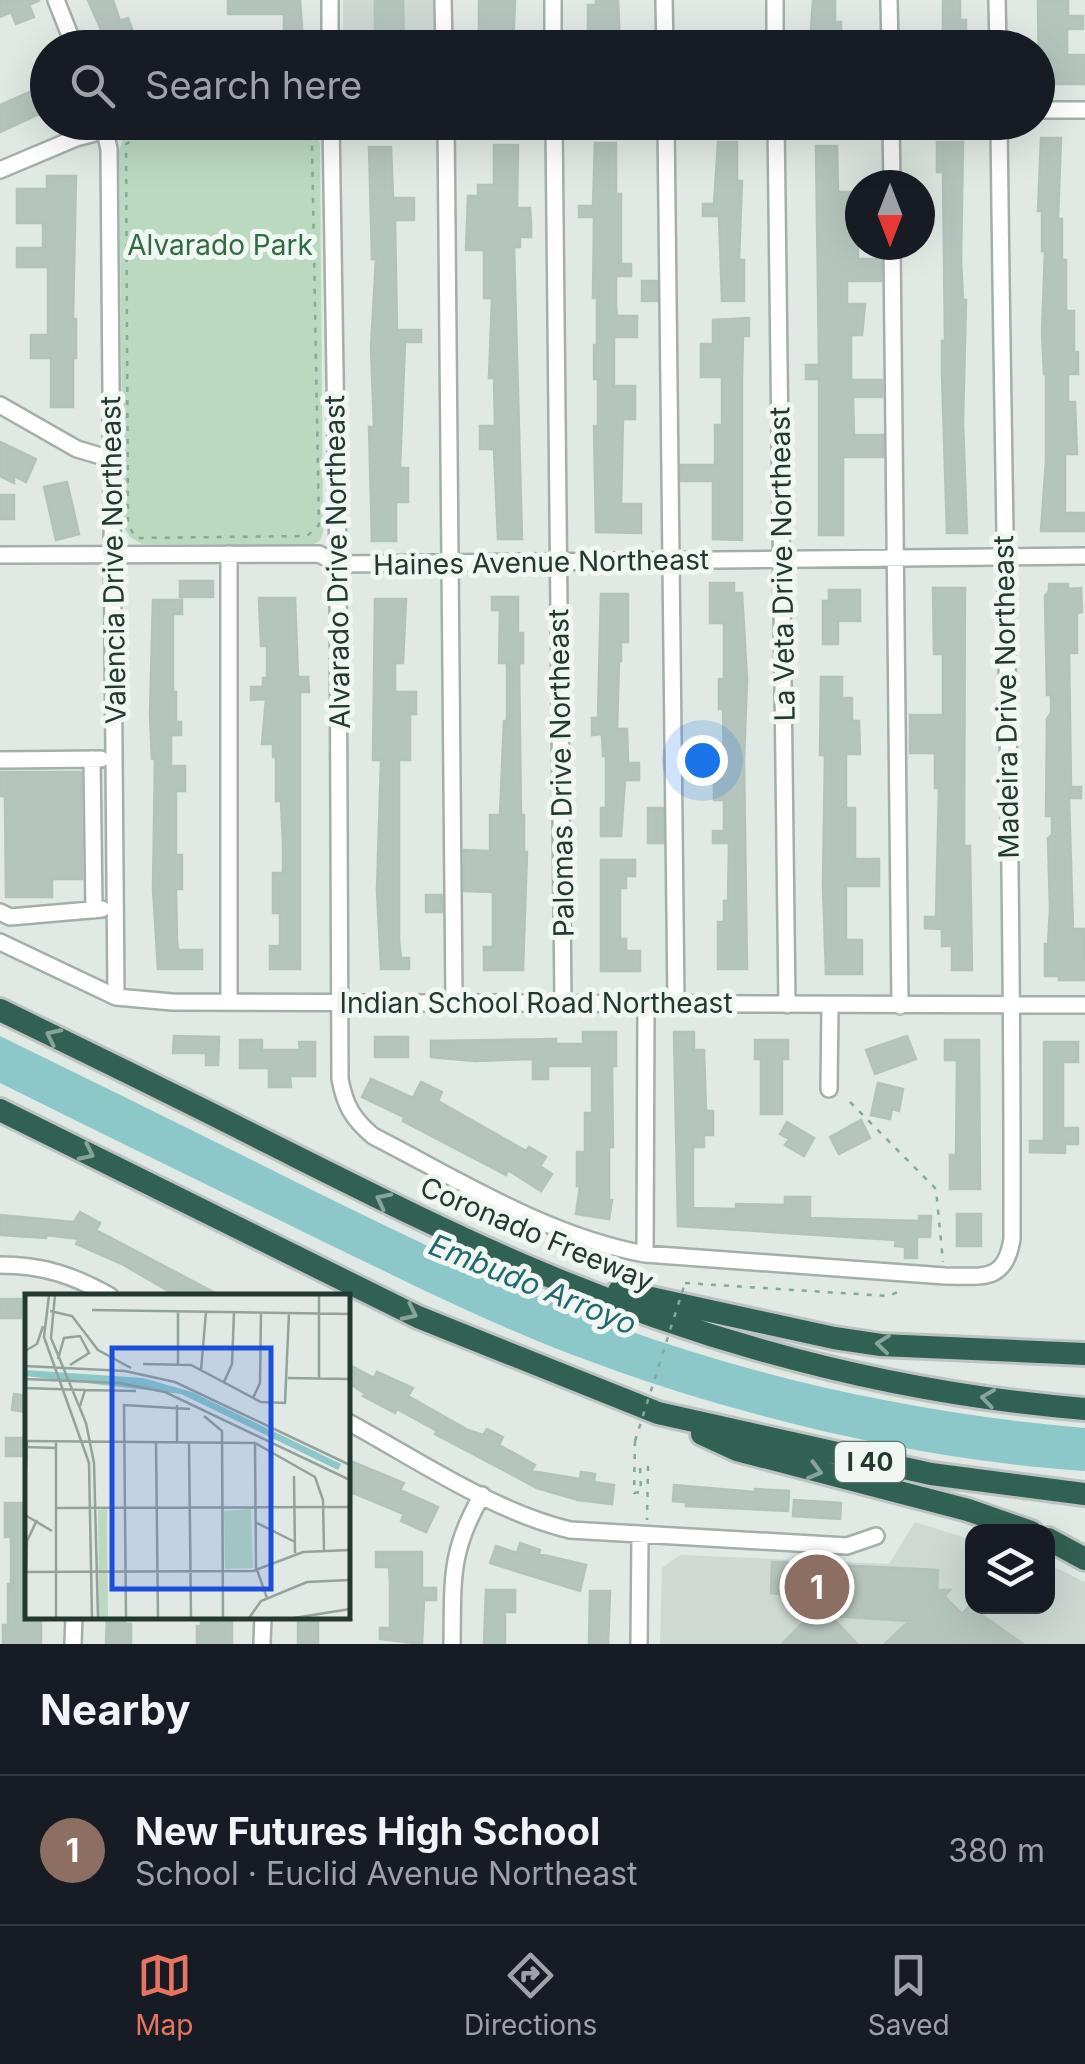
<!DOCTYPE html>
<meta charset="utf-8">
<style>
:root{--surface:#171b24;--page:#242831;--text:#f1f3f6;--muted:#9ea1a6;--line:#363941;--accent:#e57562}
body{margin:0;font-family:Inter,sans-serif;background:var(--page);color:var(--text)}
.controls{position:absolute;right:30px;bottom:30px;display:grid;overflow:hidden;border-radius:20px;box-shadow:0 10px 40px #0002}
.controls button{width:90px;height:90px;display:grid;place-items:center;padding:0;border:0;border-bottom:2px solid var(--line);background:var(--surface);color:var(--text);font:50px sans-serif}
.compass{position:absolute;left:845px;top:170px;width:90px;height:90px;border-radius:50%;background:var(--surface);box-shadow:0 10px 40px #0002;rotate:180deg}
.you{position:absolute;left:702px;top:760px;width:35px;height:35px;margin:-25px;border:8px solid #fff;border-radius:50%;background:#1a73e8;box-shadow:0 0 0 15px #1a73e833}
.badge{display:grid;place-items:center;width:65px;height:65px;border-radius:50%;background:var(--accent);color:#fff;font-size:32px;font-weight:700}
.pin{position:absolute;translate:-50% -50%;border:5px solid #fff;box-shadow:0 2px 10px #0006}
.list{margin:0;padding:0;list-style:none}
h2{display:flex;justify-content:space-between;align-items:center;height:130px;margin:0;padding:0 40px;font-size:42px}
h2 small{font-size:32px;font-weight:400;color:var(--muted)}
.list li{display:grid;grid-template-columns:65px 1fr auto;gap:30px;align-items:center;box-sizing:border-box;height:150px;padding:0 40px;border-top:2px solid var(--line)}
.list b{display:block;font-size:38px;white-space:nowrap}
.list p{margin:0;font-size:32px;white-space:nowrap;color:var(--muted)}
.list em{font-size:32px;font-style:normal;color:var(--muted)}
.icon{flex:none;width:55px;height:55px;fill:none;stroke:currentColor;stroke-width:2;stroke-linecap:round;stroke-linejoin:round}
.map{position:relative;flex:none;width:1085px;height:1644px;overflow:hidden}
.search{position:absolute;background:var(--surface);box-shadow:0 10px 40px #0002;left:30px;right:30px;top:30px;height:110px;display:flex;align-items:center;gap:25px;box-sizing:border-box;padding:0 35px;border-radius:55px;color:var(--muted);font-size:38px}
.sheet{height:280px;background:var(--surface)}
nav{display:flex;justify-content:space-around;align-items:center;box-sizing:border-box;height:140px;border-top:2px solid var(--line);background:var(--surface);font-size:28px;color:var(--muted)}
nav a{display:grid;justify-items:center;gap:5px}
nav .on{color:var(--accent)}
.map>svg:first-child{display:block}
.built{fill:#ced9d3}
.park{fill:#bad9bf}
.water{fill:#8cc7ca}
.building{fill:#b5c4bd;stroke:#b3c2ba;stroke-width:2.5}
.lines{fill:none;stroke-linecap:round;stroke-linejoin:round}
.minor-casing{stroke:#a3b0aa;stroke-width:20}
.highway-casing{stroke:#bdc3c1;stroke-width:28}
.path{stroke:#83aa9a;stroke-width:2.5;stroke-dasharray:5 8;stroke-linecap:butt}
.minor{stroke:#fff;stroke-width:15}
.highway{stroke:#316152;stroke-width:22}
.path-bridge{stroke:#83aa9a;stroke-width:2.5;stroke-dasharray:5 8;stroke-linecap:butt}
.oneway{stroke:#87a49a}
.labels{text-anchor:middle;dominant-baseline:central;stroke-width:10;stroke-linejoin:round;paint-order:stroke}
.shield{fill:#f0f6f2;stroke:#60716a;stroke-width:2.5}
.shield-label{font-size:25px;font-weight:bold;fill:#223830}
.park-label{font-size:28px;fill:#306b41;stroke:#f0f6f2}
.street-label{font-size:28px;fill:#223830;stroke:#f0f6f2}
.water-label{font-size:30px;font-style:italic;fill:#22696e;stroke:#f0f6f2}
.inset-road{fill:none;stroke:#94a29c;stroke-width:2.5}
.view{fill:#1d4ed8;fill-opacity:0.15;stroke:#1d4ed8;stroke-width:5}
.inset-edge{fill:none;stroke:#223830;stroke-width:5}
</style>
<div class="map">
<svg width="1085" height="1644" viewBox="0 0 1085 1644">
<rect width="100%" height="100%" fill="#e0e9e4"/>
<path class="built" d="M343,0H437L438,47L343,48Z
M915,1522L972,1540V1606H1048V1564L1085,1582V1644H660L662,1568L680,1555L889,1564Z"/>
<path class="park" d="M305,131L316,135L320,143L323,533L320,541L312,545L142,544L130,537L123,525L119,150L123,140L135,134Z"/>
<path class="water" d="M0,1036C100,1085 200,1134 300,1184C404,1235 509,1287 618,1327C767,1381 928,1415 1085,1428V1471C908,1460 705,1409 540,1342C466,1312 393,1275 320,1240C213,1188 107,1136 0,1083Z"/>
<path class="building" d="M0,0H40L29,5L34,17L16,24L11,12L0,17Z
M88,0H113L120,21L128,18L139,48H109Z
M228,0H300L303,41H284V14H228Z
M403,0L404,48H375V1Z
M479,0H515L513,48H479Z
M596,0H618L620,48L588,44V5H596Z
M813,0H835V22H841V43H810Z
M943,0H960V20H966V48H929V32H943Z
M1038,0H1068V16H1083V29H1067V55H1085V84H1039Z
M701,33H739V48H701Z
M48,84V110L0,132V105Z
M1041,138H1061L1058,219H1062V260H1066V311H1074V352H1078V374H1068V402H1075L1077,454H1065V513H1085V531H1041L1046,461V374H1044L1042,332L1045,251H1042V211H1038Z
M718,142H737V181H742L739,260H744V301H722L719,216H703V204H714Z
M937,142H963L961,259L963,300H966L963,422L967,533H947L942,374V341H945L943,172H937Z
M595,143H616V194H621V264H631V276H616V305L617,316H637V337H614V386H635V419H623L621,504H641V533L596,532L594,426H598V379H594V345H597V298H593L594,217H579V206H593Z
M494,145H518L517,208H530L531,224V237H520V247H514L522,539H498L494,449H480V426H495L494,378H489L492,298H484V250H466L468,196H478V185H494Z
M816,146H837L838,192H851L849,238H858V259H881V281H847V304H865L862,335H851V380H882V397H853L854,435H883V457H843V535H819V379H806V365H819Z
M369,147H391L393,198H414V220H395L397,330H421V342H405L400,468H408V502H396V541H372L369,427H374L371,347L376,259H372Z
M47,176H76L73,319H76V358H73V407H51V358H31V335H48V267H17V248H43V223H17V189H47Z
M642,281H657V301H642Z
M749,318V336H743L742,377V540L713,539V481H681V465H715V425H722V377H701V344H713V320Z
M0,442L36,459L26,482L14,476V483L0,476Z
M67,482L79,534L56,540L44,487Z
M0,495H14V519H0Z
M180,581H213V597H180Z
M710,583H734V593H742L747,679L744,761L747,969H718V922H724V901H728L729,843H713V831H724V800H714V778H724L723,709H719V679H724V623H710Z
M1049,584H1068V589L1081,588L1082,612L1077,613V653H1069L1071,787H1081V798H1069L1073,929H1084L1085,980H1059V976H1045V944H1048L1050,909L1048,838L1052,835V816H1046L1047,719L1051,713V695H1047L1045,596L1049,591Z
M933,588H965L964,846H970L972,970H952V946H942V929L925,928V917H936L939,788H935V753H910V715H943V654H934Z
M829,590H860V621H838V644H823V601H829Z
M601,594H628V642H621V661H619L617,729H627L628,763H639V780H625L621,836H601V808H606V756H603L602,734L592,735V718H598Z
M492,597H518V633H523V663H519L521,815H524V852H527L523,970H484V947H493V892L464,891V850L490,851V815H500L504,721H507V663H499L500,610H492Z
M259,598H295L298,677H308L309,692H300V969H270V946H280V913H273V873H283V844L281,801H276V757H273V744H262L266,699L251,700V687H263V678H267V646H261Z
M375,599H406L403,663H395V692H416V714H410V760H399V941L401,958H409V969H381L377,890L381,760H373Z
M153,600H182V614H173V692H176V722H181V735H171V766H185V791H176V855H182V889H176L177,940L178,950H202V969H158L153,889L155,759H152L150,715Z
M821,677H842V698H852V721H859L860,754H846V808H855V859H879V886H846V940H862V974H826L823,885L825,755H820Z
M0,772H81L82,879H52V897H6L5,796H0Z
M648,808H663V843H648Z
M601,860H635V876H626V888H620V939H626V951H640V971H601Z
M426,895H442V912H426Z
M583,1032H616V1066H612L613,1147H609V1199L612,1200L609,1219L576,1214L580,1186H577V1152H585V1113H592V1066H548V1079H533V1059L475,1061L431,1057V1041L556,1039V1044H583Z
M674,1032H694V1050H704L706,1111H713V1135H704V1147H693V1208L736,1209V1204L785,1205V1197H810V1218L919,1221V1216H931L930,1237H917V1258H905V1247L895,1246L896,1240L678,1226Z
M174,1036L219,1037L218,1065H206V1053H173Z
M907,1036L916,1059L875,1074L866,1050Z
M375,1037H408V1057H375Z
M240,1040H262V1050H300L299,1042H315V1076H290L291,1087H269V1068H240Z
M755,1040H788V1059H782V1114H761V1059H755Z
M945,1040H979L980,1189H950V1155H956L957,1060H945Z
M1044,1042H1078V1062H1063V1128H1078V1144H1065V1153L1030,1152V1141H1044Z
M371,1079L413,1098L421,1082L442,1092L438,1101L526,1151L529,1147L546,1157L540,1166L552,1174L541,1191L508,1170L506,1175L403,1121L404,1117L362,1097Z
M878,1083L903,1089L899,1111L892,1109L890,1119L871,1115Z
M861,1120L870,1138L839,1154L830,1137Z
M787,1122L814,1138L804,1156L785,1145L789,1139L780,1134Z
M80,1212L100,1223L96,1230L221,1296H177L122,1264L76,1244L79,1239L46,1235V1238L0,1235V1215L74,1222Z
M957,1214H981V1246H957Z
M0,1299H21V1318H0Z
M348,1364L374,1378L377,1372L413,1388L408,1396L468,1430L483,1435L487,1429L503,1437L499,1445L535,1465L531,1471L580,1479L581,1472L595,1474L594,1482L614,1485L612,1504L578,1500L537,1488L435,1434L437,1431L397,1409L395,1413L363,1396L365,1394L348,1382Z
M14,1394L28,1396V1412L12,1410Z
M6,1438H28V1456H6Z
M348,1460L404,1483L400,1490L438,1507L426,1532L401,1521L404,1514L348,1491Z
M674,1485L755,1492V1489L789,1491L788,1511L686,1506V1502L673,1501Z
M794,1500L841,1503L840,1519L793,1516Z
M5,1503H28V1616H41V1644H3V1625H8V1584H11V1537H5Z
M520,1543L540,1550L539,1554L586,1565L580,1591L490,1563L496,1546L517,1553Z
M376,1552H422V1588H436V1600H424L422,1644L380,1639V1628H390V1582L389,1567H376Z
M772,1562L938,1570L937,1590H950L944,1596L962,1614L969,1606L1023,1644H885L909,1621L831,1616L857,1644H782L827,1598L771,1593Z
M486,1590H515V1612H505V1644H484Z
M590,1591H610L608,1644H589Z
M107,1616H125V1624H131V1644H106Z
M201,1616H232V1644H197V1626H201Z
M298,1616H318V1644H298Z"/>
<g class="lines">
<defs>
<path id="minor" d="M56,0L75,48
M330,0V48
M443,0L444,48
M553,0V48
M664,0L665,48
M775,0V48
M889,0L890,48
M997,0L998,48
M1038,110H1085
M103,122L109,149L116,997
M331,122L338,564L340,1079C345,1106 353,1119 373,1136C461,1181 547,1236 645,1254L945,1276C982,1276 1005,1283 1012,1239C1013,867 1003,494 999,122
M446,122L454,1001
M554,122L563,1003
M666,122L676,1003
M776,122L787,1005
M891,122L892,185
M0,170L76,138L129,124L257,122
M892,245L900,1006
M0,405L77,449L111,459
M229,554V1002
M0,555L319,554L338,564L1085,556
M92,759L94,910
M0,760L101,759
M0,912L10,917L102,909
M0,942L116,997L172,1002L1085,1005
M829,1089L830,1006
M645,1254L646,1003
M0,1265C42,1265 73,1275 110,1296
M348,1422C418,1460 492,1511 570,1530L847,1546L876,1536
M73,1644L74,1616
M262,1644L263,1616
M452,1644C453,1580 449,1552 482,1495
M639,1644L640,1536"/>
<path id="highway" d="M0,1010C88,1053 177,1096 265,1141C357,1187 449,1234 544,1274C716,1346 899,1394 1085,1409
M0,1110L418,1317L658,1413L931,1474L1085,1494
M619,1291L834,1338L881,1345L1085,1354
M702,1434L737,1450L968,1510L1031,1532
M1048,1539L1085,1559"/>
</defs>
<use href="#minor" class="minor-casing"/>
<use href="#highway" class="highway-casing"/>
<path class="path" d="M304,136L312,144L319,525L307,536L136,538L128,525L126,144L137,138Z
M850,1102L936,1189L943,1262
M685,1283L888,1296L903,1290
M635,1441L634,1493L641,1492L640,1467H648L647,1520"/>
<use href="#minor" class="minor"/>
<use href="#highway" class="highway"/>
<path class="path-bridge" d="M635,1441L685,1283"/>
</g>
<defs><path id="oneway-chevron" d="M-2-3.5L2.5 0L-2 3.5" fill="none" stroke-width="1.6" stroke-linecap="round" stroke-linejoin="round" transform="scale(2.5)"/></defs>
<g class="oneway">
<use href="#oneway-chevron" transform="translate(53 1036) rotate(-154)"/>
<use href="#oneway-chevron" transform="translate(87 1153) rotate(26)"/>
<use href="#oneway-chevron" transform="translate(383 1200) rotate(-153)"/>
<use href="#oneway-chevron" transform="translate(410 1313) rotate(26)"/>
<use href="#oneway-chevron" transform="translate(883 1344) rotate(-174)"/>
<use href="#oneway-chevron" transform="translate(988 1398) rotate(-172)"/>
<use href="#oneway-chevron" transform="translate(815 1471) rotate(15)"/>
</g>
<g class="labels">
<rect class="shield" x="835" y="1442" width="70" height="40" rx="8"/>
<g class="shield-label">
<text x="870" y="1462">I 40</text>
</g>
<g class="park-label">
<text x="220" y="245">Alvarado Park</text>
</g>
<g class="street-label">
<text transform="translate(113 560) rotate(-91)">Valencia Drive Northeast</text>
<text transform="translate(337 562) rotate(-91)">Alvarado Drive Northeast</text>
<text transform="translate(541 562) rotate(-1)">Haines Avenue Northeast</text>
<text transform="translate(782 564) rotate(-91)">La Veta Drive Northeast</text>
<text transform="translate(1006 697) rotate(-91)">Madeira Drive Northeast</text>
<text transform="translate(561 773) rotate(-91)">Palomas Drive Northeast</text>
<text x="536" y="1003">Indian School Road Northeast</text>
<text transform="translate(537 1234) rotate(23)">Coronado Freeway</text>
</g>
<g class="water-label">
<text transform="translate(533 1284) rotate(22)">Embudo Arroyo</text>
</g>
</g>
<g transform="translate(25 1294)">
<rect width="325" height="325" fill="#e0e9e4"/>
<path d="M82,215L83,324H74L73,216ZM226,215L228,274L200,275L199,217Z" fill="#bad9bf"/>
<path d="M0,76L118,84L167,98L316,170L313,176L156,100L0,82Z" fill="#8cc7ca"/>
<path class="inset-road" d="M24,1L19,43L64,169L67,324M30,1L26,44L61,129L69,169L73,324M67,16L325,20M25,17L47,22L73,56L106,74M0,57L12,50L18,32M33,65L39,44L55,42L64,59L45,71M118,70L166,71L236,108L260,109L264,19M153,70V18M0,72L100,77L150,88L325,171M176,76L181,18M263,84L325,85M294,84V1M0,85L94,89L140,98L325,186M199,88L207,70L209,18M0,94L60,96M228,104L235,89L236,19M55,112L60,96L111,97M179,122L197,137L198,324M0,147L230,149L290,183L298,206L299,256M131,148L133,324M152,148V111M164,148L166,324M230,149L231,273L242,304M0,153L32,154M269,182L270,259M0,199L2,148M32,214L325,213M0,221L27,237M230,228L270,248M0,278L228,277L278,258L325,256M0,307L2,247L12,226M31,324V147M101,324L99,111L165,115M224,324L236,307L282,288L325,286M269,324L325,315"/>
<path class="view" d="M87,54H246V295H87Z"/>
<rect width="325" height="325" class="inset-edge"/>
</g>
</svg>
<div class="controls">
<button><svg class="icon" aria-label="layers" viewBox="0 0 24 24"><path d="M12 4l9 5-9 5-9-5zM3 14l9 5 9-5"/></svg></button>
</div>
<svg class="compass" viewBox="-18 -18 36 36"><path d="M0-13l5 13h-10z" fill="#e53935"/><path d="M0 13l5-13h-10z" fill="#9ea1a6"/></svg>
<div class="you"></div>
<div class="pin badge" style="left:817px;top:1587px;background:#8d6e63">1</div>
<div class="search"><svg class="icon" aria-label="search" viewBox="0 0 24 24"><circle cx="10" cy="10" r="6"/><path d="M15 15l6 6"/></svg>Search here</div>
</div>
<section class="sheet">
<h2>Nearby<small></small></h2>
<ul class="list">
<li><span class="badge" style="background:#8d6e63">1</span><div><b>New Futures High School</b><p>School · Euclid Avenue Northeast</p></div><em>380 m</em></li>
</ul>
</section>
<nav>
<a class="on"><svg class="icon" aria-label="map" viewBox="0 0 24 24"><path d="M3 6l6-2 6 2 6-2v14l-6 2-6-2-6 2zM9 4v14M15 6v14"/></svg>Map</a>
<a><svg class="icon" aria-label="directions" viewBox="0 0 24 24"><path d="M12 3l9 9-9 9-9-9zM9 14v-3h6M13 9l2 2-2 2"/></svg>Directions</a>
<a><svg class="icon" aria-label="saved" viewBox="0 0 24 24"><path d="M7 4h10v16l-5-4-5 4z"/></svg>Saved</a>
</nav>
